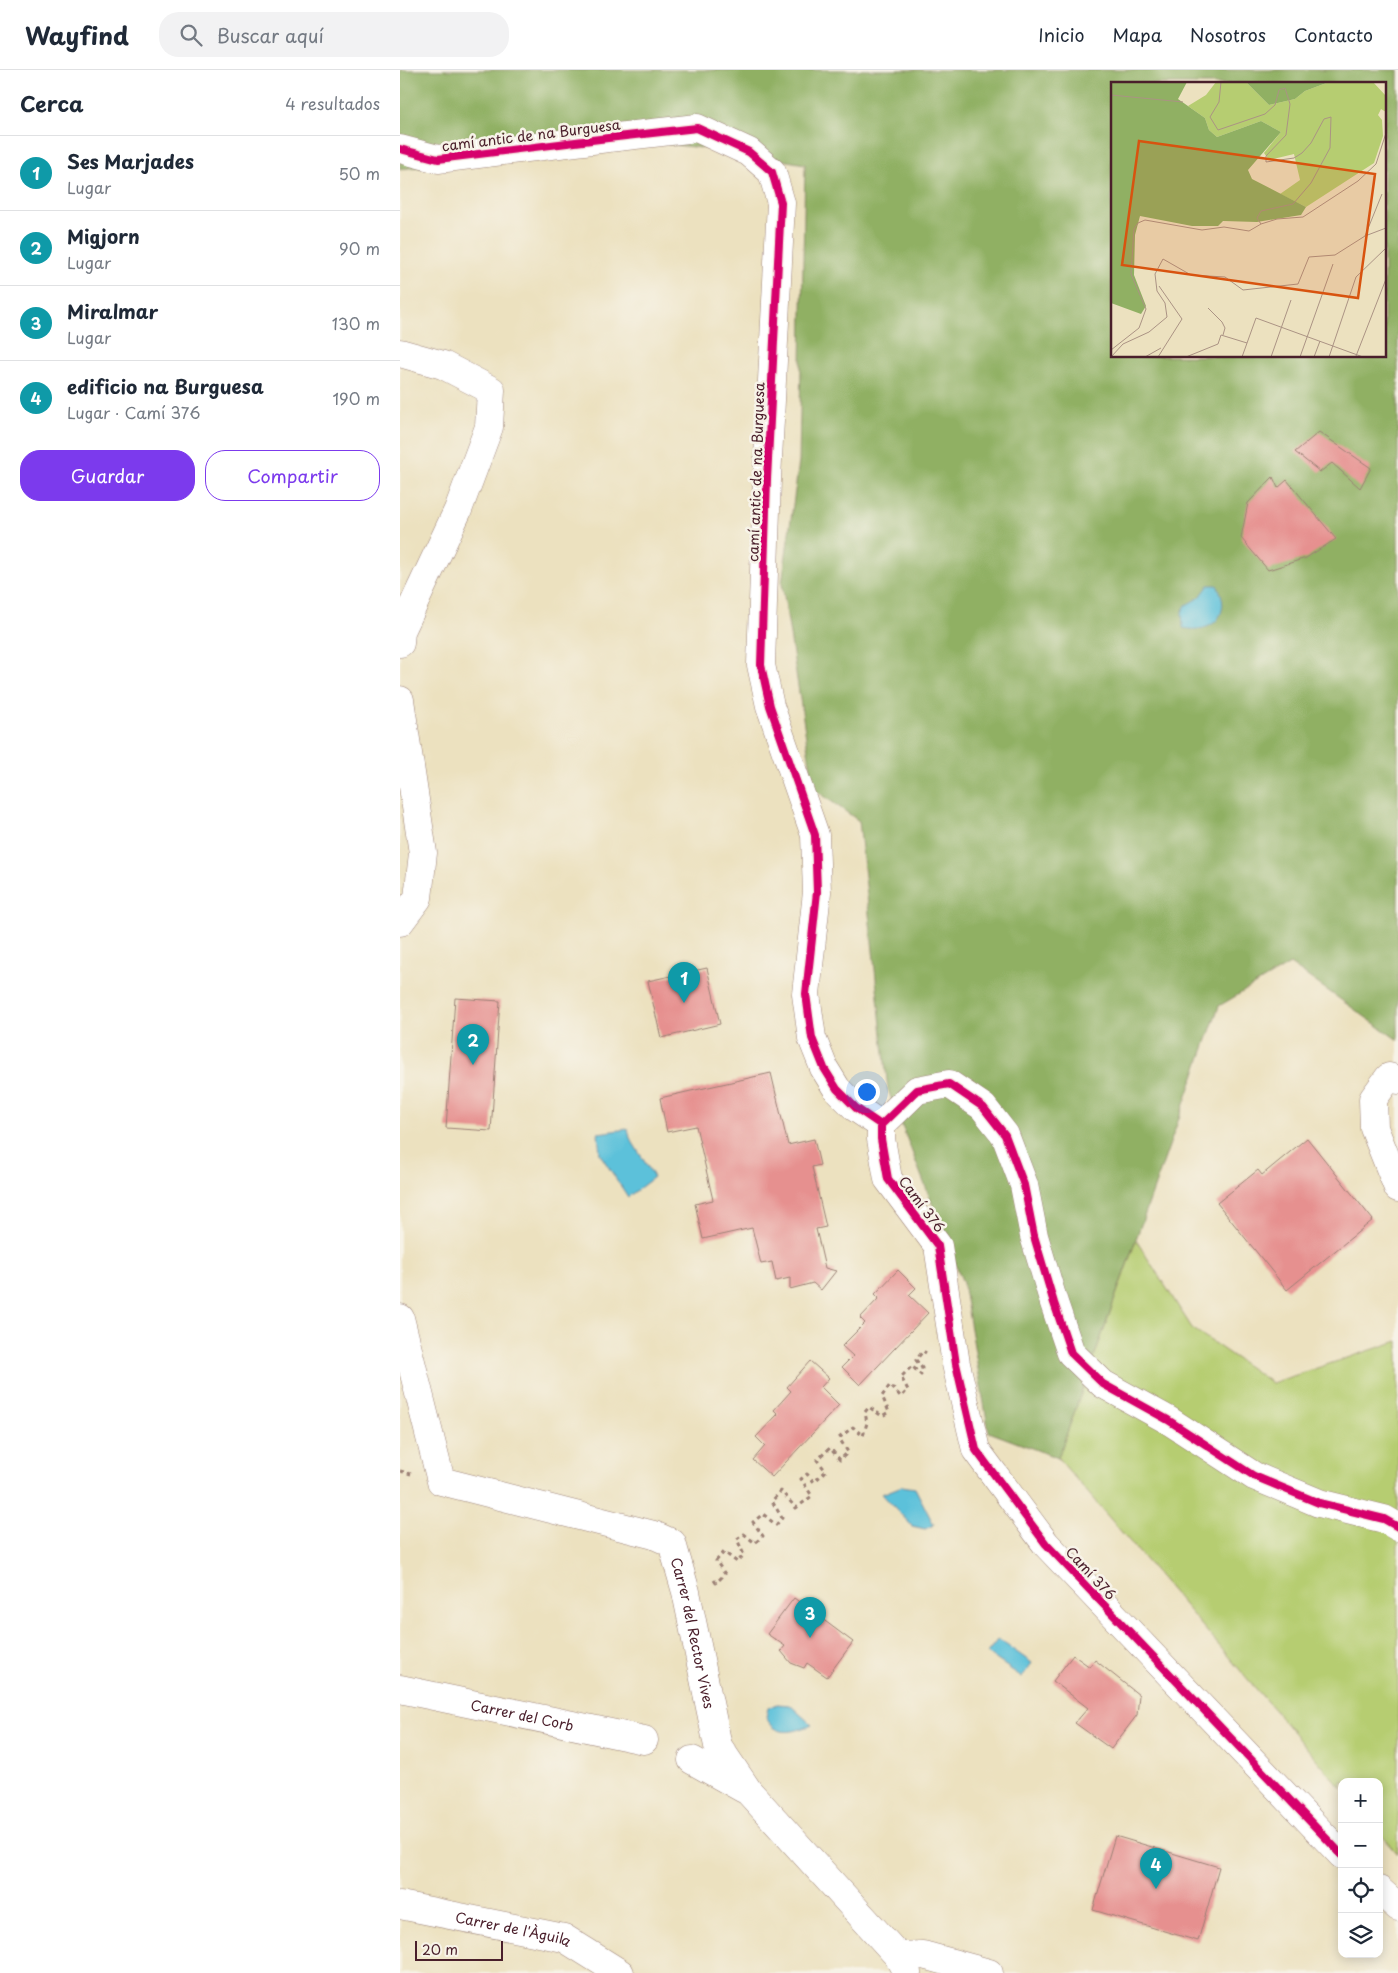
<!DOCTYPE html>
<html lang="es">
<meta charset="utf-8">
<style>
:root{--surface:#fff;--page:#f2f2f3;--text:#1f2937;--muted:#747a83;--line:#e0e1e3;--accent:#7c3aed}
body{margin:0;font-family:"Playpen Sans",sans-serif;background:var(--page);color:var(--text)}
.controls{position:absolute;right:15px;bottom:15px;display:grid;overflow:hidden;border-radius:10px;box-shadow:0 2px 12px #0003}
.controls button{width:45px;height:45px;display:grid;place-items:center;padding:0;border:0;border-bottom:1px solid var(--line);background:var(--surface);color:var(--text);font:25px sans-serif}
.scale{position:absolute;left:15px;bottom:12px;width:88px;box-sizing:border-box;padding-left:5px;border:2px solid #4a1f2b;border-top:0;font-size:14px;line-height:18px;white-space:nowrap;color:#4a1f2b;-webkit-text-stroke:4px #f7f3e8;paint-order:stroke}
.you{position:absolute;left:466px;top:1021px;width:18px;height:18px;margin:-12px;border:4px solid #fff;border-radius:50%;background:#1a73e8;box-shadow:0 0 0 8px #1a73e833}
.badge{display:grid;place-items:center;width:32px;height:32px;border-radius:50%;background:var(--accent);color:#fff;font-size:16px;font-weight:700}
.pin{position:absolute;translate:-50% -41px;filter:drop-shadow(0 1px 2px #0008)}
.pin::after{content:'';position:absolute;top:26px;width:18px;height:15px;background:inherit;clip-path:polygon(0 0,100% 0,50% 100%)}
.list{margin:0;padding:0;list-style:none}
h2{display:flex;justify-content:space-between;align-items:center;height:65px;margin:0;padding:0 20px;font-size:21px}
h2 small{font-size:16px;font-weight:400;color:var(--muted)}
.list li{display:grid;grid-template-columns:32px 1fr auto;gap:15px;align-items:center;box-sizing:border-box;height:75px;padding:0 20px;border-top:1px solid var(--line)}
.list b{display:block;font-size:19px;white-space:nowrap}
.list p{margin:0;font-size:16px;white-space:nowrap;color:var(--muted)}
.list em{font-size:16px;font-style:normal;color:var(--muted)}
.actions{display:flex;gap:10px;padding:15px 20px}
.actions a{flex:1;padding:11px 0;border:1px solid var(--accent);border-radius:20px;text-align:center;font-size:18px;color:var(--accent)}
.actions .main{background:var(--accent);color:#fff}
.icon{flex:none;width:28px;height:28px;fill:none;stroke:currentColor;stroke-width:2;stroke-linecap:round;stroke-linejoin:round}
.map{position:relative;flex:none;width:998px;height:1903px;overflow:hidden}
header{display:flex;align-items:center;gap:30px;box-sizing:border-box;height:70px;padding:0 25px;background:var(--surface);border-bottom:1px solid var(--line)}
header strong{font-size:24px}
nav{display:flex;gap:28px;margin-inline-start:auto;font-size:18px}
.search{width:350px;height:45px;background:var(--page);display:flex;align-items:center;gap:12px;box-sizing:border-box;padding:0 18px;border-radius:20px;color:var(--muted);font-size:19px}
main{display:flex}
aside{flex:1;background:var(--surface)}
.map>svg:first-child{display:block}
.green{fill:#b6cd71;stroke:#80764e}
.forest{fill:#90b063;stroke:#6d6847;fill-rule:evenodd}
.water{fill:#5cc1da;stroke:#537082}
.building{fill:#e6908f}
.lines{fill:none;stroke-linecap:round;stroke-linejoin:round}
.minor-casing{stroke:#9b8075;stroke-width:29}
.path{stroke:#9b8075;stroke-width:3;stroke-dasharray:4 4;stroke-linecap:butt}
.minor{stroke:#fff;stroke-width:28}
.cycleway-casing{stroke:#f7f3e8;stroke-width:11}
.cycleway{stroke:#d6006c;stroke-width:8}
.labels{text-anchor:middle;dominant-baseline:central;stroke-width:5;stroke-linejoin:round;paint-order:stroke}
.street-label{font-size:14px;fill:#4a1f2b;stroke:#f7f3e8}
.inset-road{fill:none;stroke:#ab9384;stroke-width:1}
.view{fill:#d8530f;fill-opacity:0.15;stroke:#d8530f;stroke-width:2.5}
.inset-edge{fill:none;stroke:#4a1f2b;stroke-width:2.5}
</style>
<header>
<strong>Wayfind</strong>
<div class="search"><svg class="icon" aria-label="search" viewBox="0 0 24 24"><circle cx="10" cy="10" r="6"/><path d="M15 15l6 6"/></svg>Buscar aquí</div>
<nav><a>Inicio</a><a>Mapa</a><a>Nosotros</a><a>Contacto</a></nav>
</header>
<main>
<aside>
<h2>Cerca<small>4 resultados</small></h2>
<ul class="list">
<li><span class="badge" style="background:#0f9aa8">1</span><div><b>Ses Marjades</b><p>Lugar</p></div><em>50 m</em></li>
<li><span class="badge" style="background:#0f9aa8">2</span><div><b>Migjorn</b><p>Lugar</p></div><em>90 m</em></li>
<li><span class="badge" style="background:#0f9aa8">3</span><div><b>Miralmar</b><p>Lugar</p></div><em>130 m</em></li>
<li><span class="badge" style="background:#0f9aa8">4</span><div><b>edificio na Burguesa</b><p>Lugar · Camí 376</p></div><em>190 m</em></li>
</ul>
<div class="actions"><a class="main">Guardar</a><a>Compartir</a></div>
</aside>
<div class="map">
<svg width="998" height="1903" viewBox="0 0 998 1903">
<rect width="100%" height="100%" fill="#f7f3e8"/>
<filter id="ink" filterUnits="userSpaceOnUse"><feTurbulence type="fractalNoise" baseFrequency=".02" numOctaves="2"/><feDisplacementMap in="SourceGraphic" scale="10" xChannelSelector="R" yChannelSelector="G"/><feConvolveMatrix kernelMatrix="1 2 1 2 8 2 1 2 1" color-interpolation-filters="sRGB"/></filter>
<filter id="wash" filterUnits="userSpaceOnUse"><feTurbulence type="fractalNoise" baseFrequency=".0096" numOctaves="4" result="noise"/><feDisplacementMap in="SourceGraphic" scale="20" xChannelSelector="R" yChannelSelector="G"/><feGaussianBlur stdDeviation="1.12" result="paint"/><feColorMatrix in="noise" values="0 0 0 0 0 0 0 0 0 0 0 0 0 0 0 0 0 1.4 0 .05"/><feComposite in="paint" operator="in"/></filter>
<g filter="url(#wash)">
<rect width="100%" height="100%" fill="#ece1bf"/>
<path class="green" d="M736,1170L792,1258L872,1313L998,1271V1784L979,1762V1712H942V1719L658,1388Z"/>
<path class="forest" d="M0,0H998V970L890,894L819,936L658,1388L589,1362L563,1213L488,1020L459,751L414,719L382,513L399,392L405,94L321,80L248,72L0,99ZM712,14H984V286H712Z"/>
<path class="water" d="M809,515H817C833,543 813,565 783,558L782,542L786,535L800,527Z
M228,1059L230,1068L254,1107L228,1127L200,1084L198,1063Z
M502,1416L515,1418L534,1455L525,1459L512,1456L482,1424Z
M598,1569L632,1593L622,1607L587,1583Z
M377,1634L390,1635L412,1655C394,1662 376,1668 366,1647L368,1638Z"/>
<g id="blocks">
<path class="building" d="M919,362L971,398L960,418L932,393L920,402L895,382Z
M873,407L878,418L887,410L936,469L906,488L868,500L841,468L848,433Z
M307,898L320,954L261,968L248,911Z
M55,928L100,931L91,1061L46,1058Z
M371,1003L388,1075L414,1069L420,1095L412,1097L426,1157L416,1159L425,1198L436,1201L421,1220L413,1213L390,1219V1208L376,1211L372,1192L361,1194L352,1158L303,1169L295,1134L313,1130L296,1056L267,1062L260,1028Z
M907,1068L973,1150L887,1220L817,1133L858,1100L862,1105Z
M498,1200L516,1218L509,1225L528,1243L460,1315L442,1297L453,1286L442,1276L465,1253L460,1248L479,1228L475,1224Z
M410,1291L429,1308L421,1317L439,1335L372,1407L353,1390L365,1376L356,1367L378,1344L374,1340L391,1321L387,1317Z
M394,1528L453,1572L427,1607L407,1593L404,1598L391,1593L381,1581L385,1576L367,1564Z
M673,1585L690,1597L695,1590L739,1625L737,1645L711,1679L675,1653L688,1638L653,1611Z
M715,1766L819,1797L798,1871L693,1840Z"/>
</g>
</g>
<g filter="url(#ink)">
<use href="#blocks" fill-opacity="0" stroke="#9b8075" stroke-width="1"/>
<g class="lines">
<defs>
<g id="minor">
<path d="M0,79L38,89L208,68L297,58L349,82L372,102L381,133L367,409L361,595L370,636L415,765L417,822L406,924L412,968L424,998L437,1019L456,1038L481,1055"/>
<path d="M0,283L43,295L91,320L89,357L58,440L1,561L0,573"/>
<path d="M0,630L23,783L18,828L0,852"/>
<path d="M998,1010L989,1007L973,1029L974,1058L998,1118"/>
<path id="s1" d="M0,1248L41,1411L254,1465L272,1473L286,1522L318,1676L349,1722L498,1886L507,1903"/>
<path id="s2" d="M0,1619L244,1670"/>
<path d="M292,1690L344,1719"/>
<path d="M942,1785L646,1474L576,1380L556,1294L538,1176L488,1109L481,1069V1055L517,1020L549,1014L583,1037L605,1065L624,1115L634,1166L654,1233L671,1283L703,1314L768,1350L854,1406L919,1433L984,1449L998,1457"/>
<path d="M979,1820L998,1837"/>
<path id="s3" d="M0,1835L164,1868L220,1903"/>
<path d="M498,1886L523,1885L589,1903"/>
</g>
</defs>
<use href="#minor" class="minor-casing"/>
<path class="path" d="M0,1401L11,1404
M314,1510L316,1513L325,1504L316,1491L324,1482L337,1492L344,1485L337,1469L344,1464L355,1473L363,1466L353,1452L363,1444L376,1455L382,1448L372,1431L381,1421L396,1438L412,1426L401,1409L407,1404L414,1412L426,1401L417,1390L430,1378L440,1390L448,1382L439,1368L453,1357L463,1366L467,1353L465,1342L469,1337L482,1346L489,1342L482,1326L490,1315L501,1327L508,1320L501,1307L512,1296L521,1305L522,1298L516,1290L523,1281L526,1283"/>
<use href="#minor" class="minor"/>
<defs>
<path id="cycleway" d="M0,79L38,89L208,68L297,58L349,82L372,102L381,133L367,409L361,595L370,636L415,765L417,822L406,924L412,968L424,998L437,1019L456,1038L481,1055
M942,1785L646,1474L576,1380L556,1294L538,1176L488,1109L481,1069V1055L517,1020L549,1014L583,1037L605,1065L624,1115L634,1166L654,1233L671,1283L703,1314L768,1350L854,1406L919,1433L984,1449L998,1457"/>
</defs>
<use href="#cycleway" class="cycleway-casing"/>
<use href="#cycleway" class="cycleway"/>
</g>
</g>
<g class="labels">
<g class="street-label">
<text transform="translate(131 65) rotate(-7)">camí antic de na Burguesa</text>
<text transform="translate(356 402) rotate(-88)">camí antic de na Burguesa</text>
<text transform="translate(522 1134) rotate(53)">Camí 376</text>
<text transform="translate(691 1503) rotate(47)">Camí 376</text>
<text stroke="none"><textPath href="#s1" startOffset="500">Carrer del Rector Vives</textPath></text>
<text stroke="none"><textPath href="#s2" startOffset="125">Carrer del Corb</textPath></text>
<text stroke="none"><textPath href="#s3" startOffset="116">Carrer de l'Àguila</textPath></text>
</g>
</g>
<g transform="translate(711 12)">
<rect width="275" height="275" fill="#ece1bf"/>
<path d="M105,0H135L158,23L184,17L194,9L218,0H262L275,14V30L270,27L267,33L271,38L272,54L263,81L195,125L169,112L189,98L183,72L158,78L153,71L170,50L150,39L106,55L98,48L94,36L77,24L95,13Z" fill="#b6cd71"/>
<path d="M0,0H76L67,17L94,36L98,48L106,55L150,39L170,50L137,88L141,97L195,125L190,133L146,140L112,139L107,144H81L29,134L24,153L23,193L35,224L30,232L0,221ZM135,0H218L194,9L184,17L158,23Z" fill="#90b063"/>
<path class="inset-road" d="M110,0L108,20L99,35L107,48L154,32L164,23L168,8L174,6L179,22L175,53L155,74V80L183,76L191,71L200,61L213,37L220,35L219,66L200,101L182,122L150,129L146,136L150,142L166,137L192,135L247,99L265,82L275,51M0,13L72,20M254,154L271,112M97,226L111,240L114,246L112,253M0,268L28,246L35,227L20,192L23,147L27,141L34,138L91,148L113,145L138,149L150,142M245,274L275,197M0,275L12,262L38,250L56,235L54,221L46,209L44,192L52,177L80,193L114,195L132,208L187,202L198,175L224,173L254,154L275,146M34,275L50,266M47,275L71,237L48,204M75,275L107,262L110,253L136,261M131,275L145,236L252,275M160,275L180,218M189,275L222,182M203,275L209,259M218,275L245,195L275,166"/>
<path class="view" d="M28,59L264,92L247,216L11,183Z"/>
<rect width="275" height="275" class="inset-edge"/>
</g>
</svg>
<div class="controls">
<button>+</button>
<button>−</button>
<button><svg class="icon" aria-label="locate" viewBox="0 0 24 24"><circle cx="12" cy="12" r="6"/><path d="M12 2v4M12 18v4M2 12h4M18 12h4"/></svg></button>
<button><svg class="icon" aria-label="layers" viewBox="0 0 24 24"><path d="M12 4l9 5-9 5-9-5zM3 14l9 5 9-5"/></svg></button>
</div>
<div class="scale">20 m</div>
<div class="you"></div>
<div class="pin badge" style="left:284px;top:933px;background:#0f9aa8">1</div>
<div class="pin badge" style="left:73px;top:995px;background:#0f9aa8">2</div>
<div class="pin badge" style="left:410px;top:1568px;background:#0f9aa8">3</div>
<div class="pin badge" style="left:756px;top:1819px;background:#0f9aa8">4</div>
</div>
</main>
